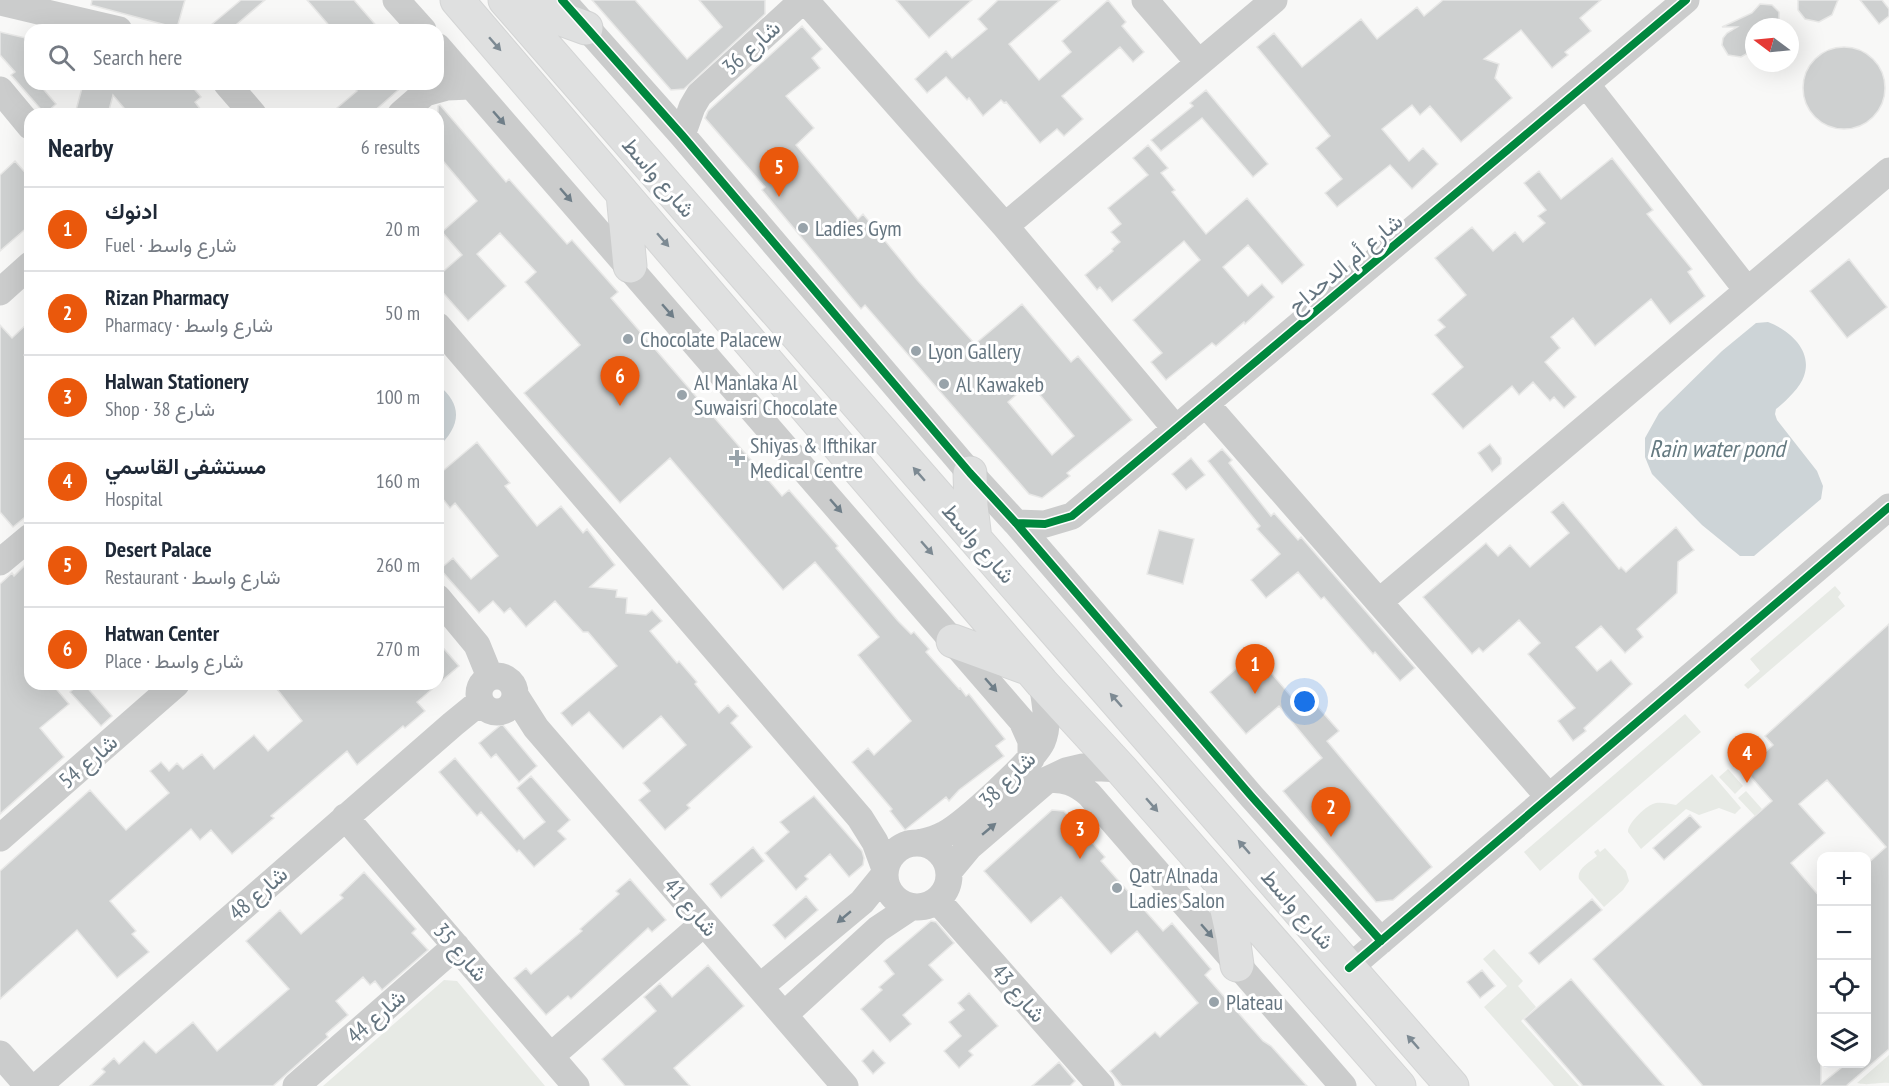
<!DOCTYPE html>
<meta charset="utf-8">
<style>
:root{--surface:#fff;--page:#f6f6f7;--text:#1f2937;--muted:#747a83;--line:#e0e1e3;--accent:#ea580c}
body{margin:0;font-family:"PT Sans Narrow",Vazirmatn,sans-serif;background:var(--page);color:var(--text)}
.controls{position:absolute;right:18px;bottom:18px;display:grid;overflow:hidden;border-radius:12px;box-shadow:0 6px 24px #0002}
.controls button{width:54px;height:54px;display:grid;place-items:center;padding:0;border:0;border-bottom:2px solid var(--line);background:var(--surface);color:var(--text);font:30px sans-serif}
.compass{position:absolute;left:1745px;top:18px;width:54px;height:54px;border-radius:50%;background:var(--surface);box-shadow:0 6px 24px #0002;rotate:286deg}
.you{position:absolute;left:1305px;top:702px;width:21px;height:21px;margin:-15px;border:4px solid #fff;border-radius:50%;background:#1a73e8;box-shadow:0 0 0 9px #1a73e833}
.badge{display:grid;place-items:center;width:39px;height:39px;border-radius:50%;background:var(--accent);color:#fff;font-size:20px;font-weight:700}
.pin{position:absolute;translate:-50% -50px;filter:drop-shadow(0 2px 3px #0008)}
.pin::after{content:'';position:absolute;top:32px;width:21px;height:18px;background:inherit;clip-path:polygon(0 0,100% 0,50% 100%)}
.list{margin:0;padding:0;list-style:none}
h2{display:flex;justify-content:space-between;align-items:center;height:78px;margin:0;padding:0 24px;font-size:26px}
h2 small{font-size:20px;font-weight:400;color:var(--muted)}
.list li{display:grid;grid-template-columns:39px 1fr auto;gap:18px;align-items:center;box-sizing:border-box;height:84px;padding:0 24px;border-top:2px solid var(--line)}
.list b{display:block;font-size:22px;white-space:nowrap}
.list p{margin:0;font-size:20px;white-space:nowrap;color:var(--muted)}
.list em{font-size:20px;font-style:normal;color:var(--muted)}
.icon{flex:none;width:33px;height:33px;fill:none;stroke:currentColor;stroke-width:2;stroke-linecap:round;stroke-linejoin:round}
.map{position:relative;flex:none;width:1889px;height:1086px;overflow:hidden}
.search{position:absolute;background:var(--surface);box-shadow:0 6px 24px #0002;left:24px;top:24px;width:420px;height:66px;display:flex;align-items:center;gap:15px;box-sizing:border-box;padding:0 21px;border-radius:18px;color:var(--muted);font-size:22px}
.panel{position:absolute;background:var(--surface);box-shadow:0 6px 24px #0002;left:24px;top:108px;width:420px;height:582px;border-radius:18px}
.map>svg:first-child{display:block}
.green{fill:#e7eae5}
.water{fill:#cdd4d7}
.building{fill:#ced0d0;stroke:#e8e8e7;stroke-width:1.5;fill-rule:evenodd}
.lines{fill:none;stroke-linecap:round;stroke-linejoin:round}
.major-casing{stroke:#d4d5d5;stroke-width:35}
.minor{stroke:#cbcccc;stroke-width:27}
.major{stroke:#dfe0e0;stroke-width:33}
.cycleway-casing{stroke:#fff;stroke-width:11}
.cycleway{stroke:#00873e;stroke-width:8}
.oneway{fill:#7d8a93}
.oneway2{fill:#6f7e88}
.poi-dot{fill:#98a3aa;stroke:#fff;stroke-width:2}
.labels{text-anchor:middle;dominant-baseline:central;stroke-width:6;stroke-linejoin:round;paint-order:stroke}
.street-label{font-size:22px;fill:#657580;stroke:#fff}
.poi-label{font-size:22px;fill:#657580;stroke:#fff;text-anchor:start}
.water-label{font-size:24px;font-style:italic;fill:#657a81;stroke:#fff}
</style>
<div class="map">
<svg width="1889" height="1086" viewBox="0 0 1889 1086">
<rect width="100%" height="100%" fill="#f8f8f7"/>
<path class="green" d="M1835,586L1841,593L1838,597L1845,606L1748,689L1744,685L1760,671L1750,659Z
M1685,714L1701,732L1540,871L1524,852Z
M1728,769L1743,786L1735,794L1719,777Z
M1712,774L1741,808L1735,814L1719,808L1699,815L1686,809L1641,849L1628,832C1627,824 1647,804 1656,803C1662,802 1670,804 1676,805Z
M1746,791L1762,809L1755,816L1738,798Z
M1605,848L1626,871L1629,881L1623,890L1604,907L1579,879C1576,869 1590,862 1597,856L1594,852L1598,849L1600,852Z
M1494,949L1523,981L1518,986L1536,1007L1521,1021L1579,1086H1554L1484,1007L1507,986L1483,959Z
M444,980L457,981L545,1086H323Z
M1889,1055V1083C1877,1082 1869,1086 1857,1083Z"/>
<path class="water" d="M1768,322C1789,330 1813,350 1804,376C1800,388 1786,401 1776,409L1775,414L1777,420L1817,471L1823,486L1821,499L1754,556H1740L1702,525L1652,474L1645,457V438L1659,413L1722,351L1756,323Z
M438,385C464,405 460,427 438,447Z"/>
<path class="building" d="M92,0H185L177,28L91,5Z
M241,0H265L230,30H205Z
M307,0H354L380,30H333Z
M592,0H635L687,59L722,27L699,0H765V14L684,89L671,90Z
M896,0H972L929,38Z
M998,0H1060L1009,44L1039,80L1071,52L1062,41L1108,0L1126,22L1122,26L1144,52L1133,62L1120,47L1062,96L1083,119L1064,136L1057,129L1040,143L1006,102L1004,103L1001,100L983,116L969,98L967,100L946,77L927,93L915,79L946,51L952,58L987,29L978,19Z
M1443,0H1601L1580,18L1591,31L1565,52L1568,55L1552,68L1521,30L1484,59L1499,64L1495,78L1512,98L1461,142L1430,106L1420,115L1412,105L1382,129L1409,161L1423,148L1438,164L1412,189L1390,165L1337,207L1325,193L1342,179L1316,148L1330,136L1257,47L1274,33L1302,67L1361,19L1377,39L1417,7L1424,16Z
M1798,0H1838L1832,15L1819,22L1805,19L1798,10Z
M1860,0H1882L1889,9V16L1879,24Z
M1760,4L1772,5L1779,12V27H1754V57L1746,54L1741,57L1728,55L1722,45L1723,38L1727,33L1737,27H1722L1752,13Z
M802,26L822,49L812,58L820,68L786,96L814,128L796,145L858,219L863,214L918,281L975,344L1022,304L1071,362L1078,356L1132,420L1067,473L1070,476L1042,498L1029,494L865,305L861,309L762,190L765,187L705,118L708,111ZM1030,383L1074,436L1052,455L1008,402Z
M0,32L30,39V84H39L56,104L45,114L11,75L15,72L0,55Z
M1803 88a41 41 0 1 1 82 0a41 41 0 1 1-82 0Z
M83,84H190L201,97L195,102L204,114H129L113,95L108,114H75Z
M351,84H405L371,114H330L357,91Z
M1206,90L1268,164L1253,177L1202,118L1161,151L1151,140L1193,106L1190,103Z
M440,105L506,182L509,179L567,244L572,240L618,292L611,298L782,496L789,490L838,546L836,548L898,621L911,634L914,632L929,649L926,652L959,689L960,688L966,696L969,694L1005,739L996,746L1004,756L959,790L949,801L946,797L905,830L890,811L892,809L852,762L868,748L874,755L911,721L858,655L879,637L815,562L783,590L670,458L620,503L524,393L580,345L525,282L536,272L500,233L477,254L506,286L468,321L438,287V276L462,255L442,232L477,201L438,155V106Z
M1148,145L1168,168L1161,173L1175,190L1172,192L1206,234L1247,198L1304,265L1282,284L1248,245L1223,267L1248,296L1262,284L1274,297L1245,324L1244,322L1216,346L1212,343L1166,380L1151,362L1162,353L1133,320L1200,260L1184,241L1112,302L1100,287L1097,290L1085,275L1113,251L1112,249L1120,242L1111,232L1121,224L1108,208L1148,175L1133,158Z
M1612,158L1653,210L1647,214L1692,269L1688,272L1705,296L1670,324L1651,299L1595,346L1573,318L1551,337L1560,348L1545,362L1576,397L1564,408L1554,397L1550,401L1533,382L1519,395L1512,386L1463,429L1432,394L1463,367L1435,335L1445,327L1438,320L1466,295L1435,258L1472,227L1493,251L1515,232L1523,242L1545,223L1538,216L1546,210L1524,183L1539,171L1561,199Z
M15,161L30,178V225L0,251V175Z
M1849,259L1887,307L1847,338L1810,291Z
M30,321V350L24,355L30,362V513L13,527L0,512V325L12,338Z
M477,442L510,483L505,486L537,526L561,506L583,533L587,529L615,565L590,587L617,590L616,597L627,598L626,613L646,615L652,610L662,621L650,631L677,663L679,661L697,682L695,684L719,713L728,705L738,716L731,723L752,747L687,805L690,808L665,830L639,800L650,791L643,783L686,745L661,716L623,749L589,712L572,726L561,713L617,666L588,632H583L555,601L526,627L510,608L504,613L493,601L479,613L440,569L453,558L471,579L498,556L455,503L450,508L438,493V475Z
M1490,444L1501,458V464L1492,472L1478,453Z
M1222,449L1232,460L1229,463L1271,516L1274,513L1298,540L1301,537L1415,668L1400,681L1375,652L1373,654L1324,597L1321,599L1298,572L1266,598L1251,580L1280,554L1257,529L1260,526L1208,461Z
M1191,458L1205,475L1186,490L1172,474Z
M1563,502L1619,569L1621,567L1626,572L1676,527L1694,550L1678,562L1677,593L1637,629L1643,637L1625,653L1601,626L1576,647L1597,671L1611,660L1632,684L1584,728L1586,731L1573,741L1558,721L1575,708L1528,654L1540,643L1519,620L1483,652L1479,648L1472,654L1423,597L1486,543L1498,556L1510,545L1530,567L1569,533L1551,512Z
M1159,530L1194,539L1183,584L1147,574Z
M30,560V684H52L69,704L40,728L64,757L0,814V584L12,573L14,576Z
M1889,624V1049L1846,1086H1703L1593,959L1772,801L1745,770L1773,745L1765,736ZM1827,780L1886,847L1866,865V1064H1846L1821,1084V898L1791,863L1825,833L1799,804Z
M438,642L459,666L438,684Z
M1254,653L1307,715L1317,706L1339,731L1327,741L1432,867L1393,900L1376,902L1283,791L1322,758L1279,706L1246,734L1210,692Z
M79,684H84L112,716L101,726L70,692Z
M273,684H438L417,702L425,711L405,728L403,726L357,765L347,751L271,816L274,818L232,854L211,830L200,840L191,829L110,901L136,931L132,934L149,952L117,978L77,930L0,999V871L90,790L126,830L169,793L150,771L161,762L169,771L177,763L183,769L202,754L214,769L254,735L268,751L302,721Z
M502,724L537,766L519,782L496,754L491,758L479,743Z
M455,758L524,839L545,822L517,788L531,776L570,820L558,831L566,839L534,867L519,850L517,852L481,812L477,816L439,772Z
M814,796L862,851L864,858L863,865L849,877L830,854L805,876L808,879L796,890L765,853L789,832L780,822Z
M1052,810L1064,811L1105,857L1101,861L1163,931L1172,923L1211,969L1205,975L1263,1041L1271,1046L1307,1086H1122L1110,1071L1155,1032L1160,1037L1198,1003L1137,931L1111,954L1061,897L1031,923L984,871Z
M1690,815L1701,827L1664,860L1653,848Z
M753,847L764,861L721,898L710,884Z
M364,872L416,929L412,933L428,950L382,990L375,981L370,985L363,977L336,1001L348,1015L326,1034L328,1037L273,1086H90L105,1072L102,1069L114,1058L119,1064L144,1041L156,1053L193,1022L217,1051L289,989L246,941L280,910L301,934L343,898L340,895Z
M630,879L666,920L652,932L648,928L571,999L568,996L546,1015L514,978L526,968L531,974L582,931L580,929L619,894L616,891Z
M806,896L818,910L785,939L773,925Z
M1592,899L1602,910L1539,964L1529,953Z
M931,921L936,922L954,943L929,965L943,980L903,1015L911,1024L890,1042L861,1009L882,990L879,987L894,974L884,961Z
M708,965L744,1006L674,1068L690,1086H625L602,1059L656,1011L644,997L660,983L672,997Z
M1482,970L1495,986L1480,998L1467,982Z
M1571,979L1664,1086H1583L1524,1019Z
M969,993L998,1026L969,1051L973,1055L959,1068L944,1051L961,1036L949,1022L964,1010L958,1003Z
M873,1050L885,1063L873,1074L862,1061Z
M1059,1062L1075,1081L1070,1086H1032Z"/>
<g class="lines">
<defs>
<path id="major" d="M457,0L1042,683L1121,769L1399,1086
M505,0L1452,1086
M509,0L586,28
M623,194L630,266
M970,473L971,506L975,539
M953,641L1030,669
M1222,887L1233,937L1237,965"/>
</defs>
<use href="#major" class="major-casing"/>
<path class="minor" d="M396,0L423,30
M562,0L682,135L970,473L1016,523L1252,797L1381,941
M805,0L1005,226L1176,429
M1145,0L1199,63
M0,2L119,30
M438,47L1022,721L1031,741V759
M227,84L253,114
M1586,84L1747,290
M0,90L30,126
M425,93L447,87L470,86
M401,114L425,93L431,84
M682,135L692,107L699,95L803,0
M1005,226L1274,0
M0,292L30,265
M438,326L860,818L875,842L885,869
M1206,404L1549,797
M1016,523L1045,524L1072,516L1686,0
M0,562L30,537
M438,598L477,645L490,677
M1379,602L1889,171
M479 694a18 18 0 1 1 36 0a18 18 0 1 1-36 0Z
M515,695L536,728L845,1086
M1047,780C1064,778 1076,783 1089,794L1343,1086
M345,817L576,1086
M0,838L176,684
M919,843C928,841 937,839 945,834C965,823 1033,761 1042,742C1050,723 1045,703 1042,683
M885 875a32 32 0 1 1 64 0a32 32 0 1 1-64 0Z
M949,871L969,847L1047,780L1066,771L1083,767L1121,769
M937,900L1101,1086
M1349,968L1889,507
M760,987L862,902L884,875
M784,1015L878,929L911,907
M0,1054L28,1086
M551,1056L704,923
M38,1086L453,724L480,702
M296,1086L456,946"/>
<use href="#major" class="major"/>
<defs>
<path id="cycleway" d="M562,0L682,135L970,473L1016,523L1252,797L1381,941
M1016,523L1045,524L1072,516L1686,0
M1349,968L1889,507"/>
</defs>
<use href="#cycleway" class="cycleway-casing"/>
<use href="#cycleway" class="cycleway"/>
</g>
<defs><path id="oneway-solid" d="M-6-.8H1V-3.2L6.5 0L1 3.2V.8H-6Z" transform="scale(1.5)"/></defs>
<g class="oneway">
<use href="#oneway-solid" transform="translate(495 44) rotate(49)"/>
<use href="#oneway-solid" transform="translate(663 240) rotate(49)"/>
<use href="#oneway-solid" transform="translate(919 474) rotate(-131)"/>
<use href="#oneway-solid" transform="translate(927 548) rotate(49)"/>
<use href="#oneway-solid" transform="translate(1116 700) rotate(-131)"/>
<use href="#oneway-solid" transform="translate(1152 805) rotate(49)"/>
<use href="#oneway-solid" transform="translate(1244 847) rotate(-131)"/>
<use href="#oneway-solid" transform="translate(1413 1042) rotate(-131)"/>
</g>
<g class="oneway2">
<use href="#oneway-solid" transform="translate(499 118) rotate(49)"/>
<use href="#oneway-solid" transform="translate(566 195) rotate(49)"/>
<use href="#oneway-solid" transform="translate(668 311) rotate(49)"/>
<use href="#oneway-solid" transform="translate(836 506) rotate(49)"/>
<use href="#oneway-solid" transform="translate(991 685) rotate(49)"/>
<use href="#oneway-solid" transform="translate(989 829) rotate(-40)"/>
<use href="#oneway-solid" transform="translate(844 917) rotate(140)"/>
<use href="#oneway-solid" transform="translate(1207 931) rotate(49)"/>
</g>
<g class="poi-dot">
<circle cx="803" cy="228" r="6"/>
<circle cx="628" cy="339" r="6"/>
<circle cx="916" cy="351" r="6"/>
<circle cx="944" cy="384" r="6"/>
<circle cx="682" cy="395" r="6"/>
<path d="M734 449h6v6h6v6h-6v6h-6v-6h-6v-6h6z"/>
<circle cx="1117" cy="888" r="6"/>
<circle cx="1214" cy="1002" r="6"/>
</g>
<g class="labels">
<g class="street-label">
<text transform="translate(751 47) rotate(-42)">شارع 36</text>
<text transform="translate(659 177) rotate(49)">شارع واسط</text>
<text transform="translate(1345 263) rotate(-40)">شارع أم الدحداح</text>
<text transform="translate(979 543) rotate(49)">شارع واسط</text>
<text transform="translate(88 761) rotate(-41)">شارع 54</text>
<text transform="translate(1007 779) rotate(-45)">شارع 38</text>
<text transform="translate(258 893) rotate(-41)">شارع 48</text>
<text transform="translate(691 907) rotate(49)">شارع 41</text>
<text transform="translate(1298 909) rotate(49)">شارع واسط</text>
<text transform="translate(461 952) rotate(49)">شارع 35</text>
<text transform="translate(1019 993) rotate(49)">شارع 43</text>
<text transform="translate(376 1016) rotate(-41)">شارع 44</text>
</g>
<g class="poi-label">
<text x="815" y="228">Ladies Gym</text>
<text x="640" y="339">Chocolate Palacew</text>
<text x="928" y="351">Lyon Gallery</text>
<text x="694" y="382">Al Manlaka Al<tspan x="694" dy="25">Suwaisri Chocolate</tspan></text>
<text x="956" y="384">Al Kawakeb</text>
<text x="750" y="445">Shiyas &amp; Ifthikar<tspan x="750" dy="25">Medical Centre</tspan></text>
<text x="1129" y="875">Qatr Alnada<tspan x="1129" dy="25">Ladies Salon</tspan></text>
<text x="1226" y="1002">Plateau</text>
</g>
<g class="water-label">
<text x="1717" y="448">Rain water pond</text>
</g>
</g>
</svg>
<div class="controls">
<button>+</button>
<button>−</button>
<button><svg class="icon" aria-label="locate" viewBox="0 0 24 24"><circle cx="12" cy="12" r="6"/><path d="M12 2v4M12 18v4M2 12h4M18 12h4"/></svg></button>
<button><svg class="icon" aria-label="layers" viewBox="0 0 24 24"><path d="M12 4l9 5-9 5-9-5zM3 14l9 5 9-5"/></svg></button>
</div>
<svg class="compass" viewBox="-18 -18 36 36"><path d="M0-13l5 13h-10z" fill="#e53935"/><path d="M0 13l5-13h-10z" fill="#747a83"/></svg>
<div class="you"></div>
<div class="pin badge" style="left:1255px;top:694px">1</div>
<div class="pin badge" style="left:1331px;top:837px">2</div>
<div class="pin badge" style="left:1080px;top:859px">3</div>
<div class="pin badge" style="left:1747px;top:783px">4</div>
<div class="pin badge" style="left:779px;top:197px">5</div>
<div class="pin badge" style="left:620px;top:406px">6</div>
<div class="search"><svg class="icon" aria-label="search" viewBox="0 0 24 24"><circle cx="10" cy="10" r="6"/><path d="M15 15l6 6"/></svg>Search here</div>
<section class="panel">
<h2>Nearby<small>6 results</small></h2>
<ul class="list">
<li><span class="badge">1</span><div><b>ادنوك</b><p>Fuel · شارع واسط</p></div><em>20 m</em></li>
<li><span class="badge">2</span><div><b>Rizan Pharmacy</b><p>Pharmacy · شارع واسط</p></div><em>50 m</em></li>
<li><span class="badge">3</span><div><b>Halwan Stationery</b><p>Shop · شارع 38</p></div><em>100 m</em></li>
<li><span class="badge">4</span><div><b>مستشفى القاسمي</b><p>Hospital</p></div><em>160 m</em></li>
<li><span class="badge">5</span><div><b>Desert Palace</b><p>Restaurant · شارع واسط</p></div><em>260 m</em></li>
<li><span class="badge">6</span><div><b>Hatwan Center</b><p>Place · شارع واسط</p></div><em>270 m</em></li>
</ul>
</section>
</div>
